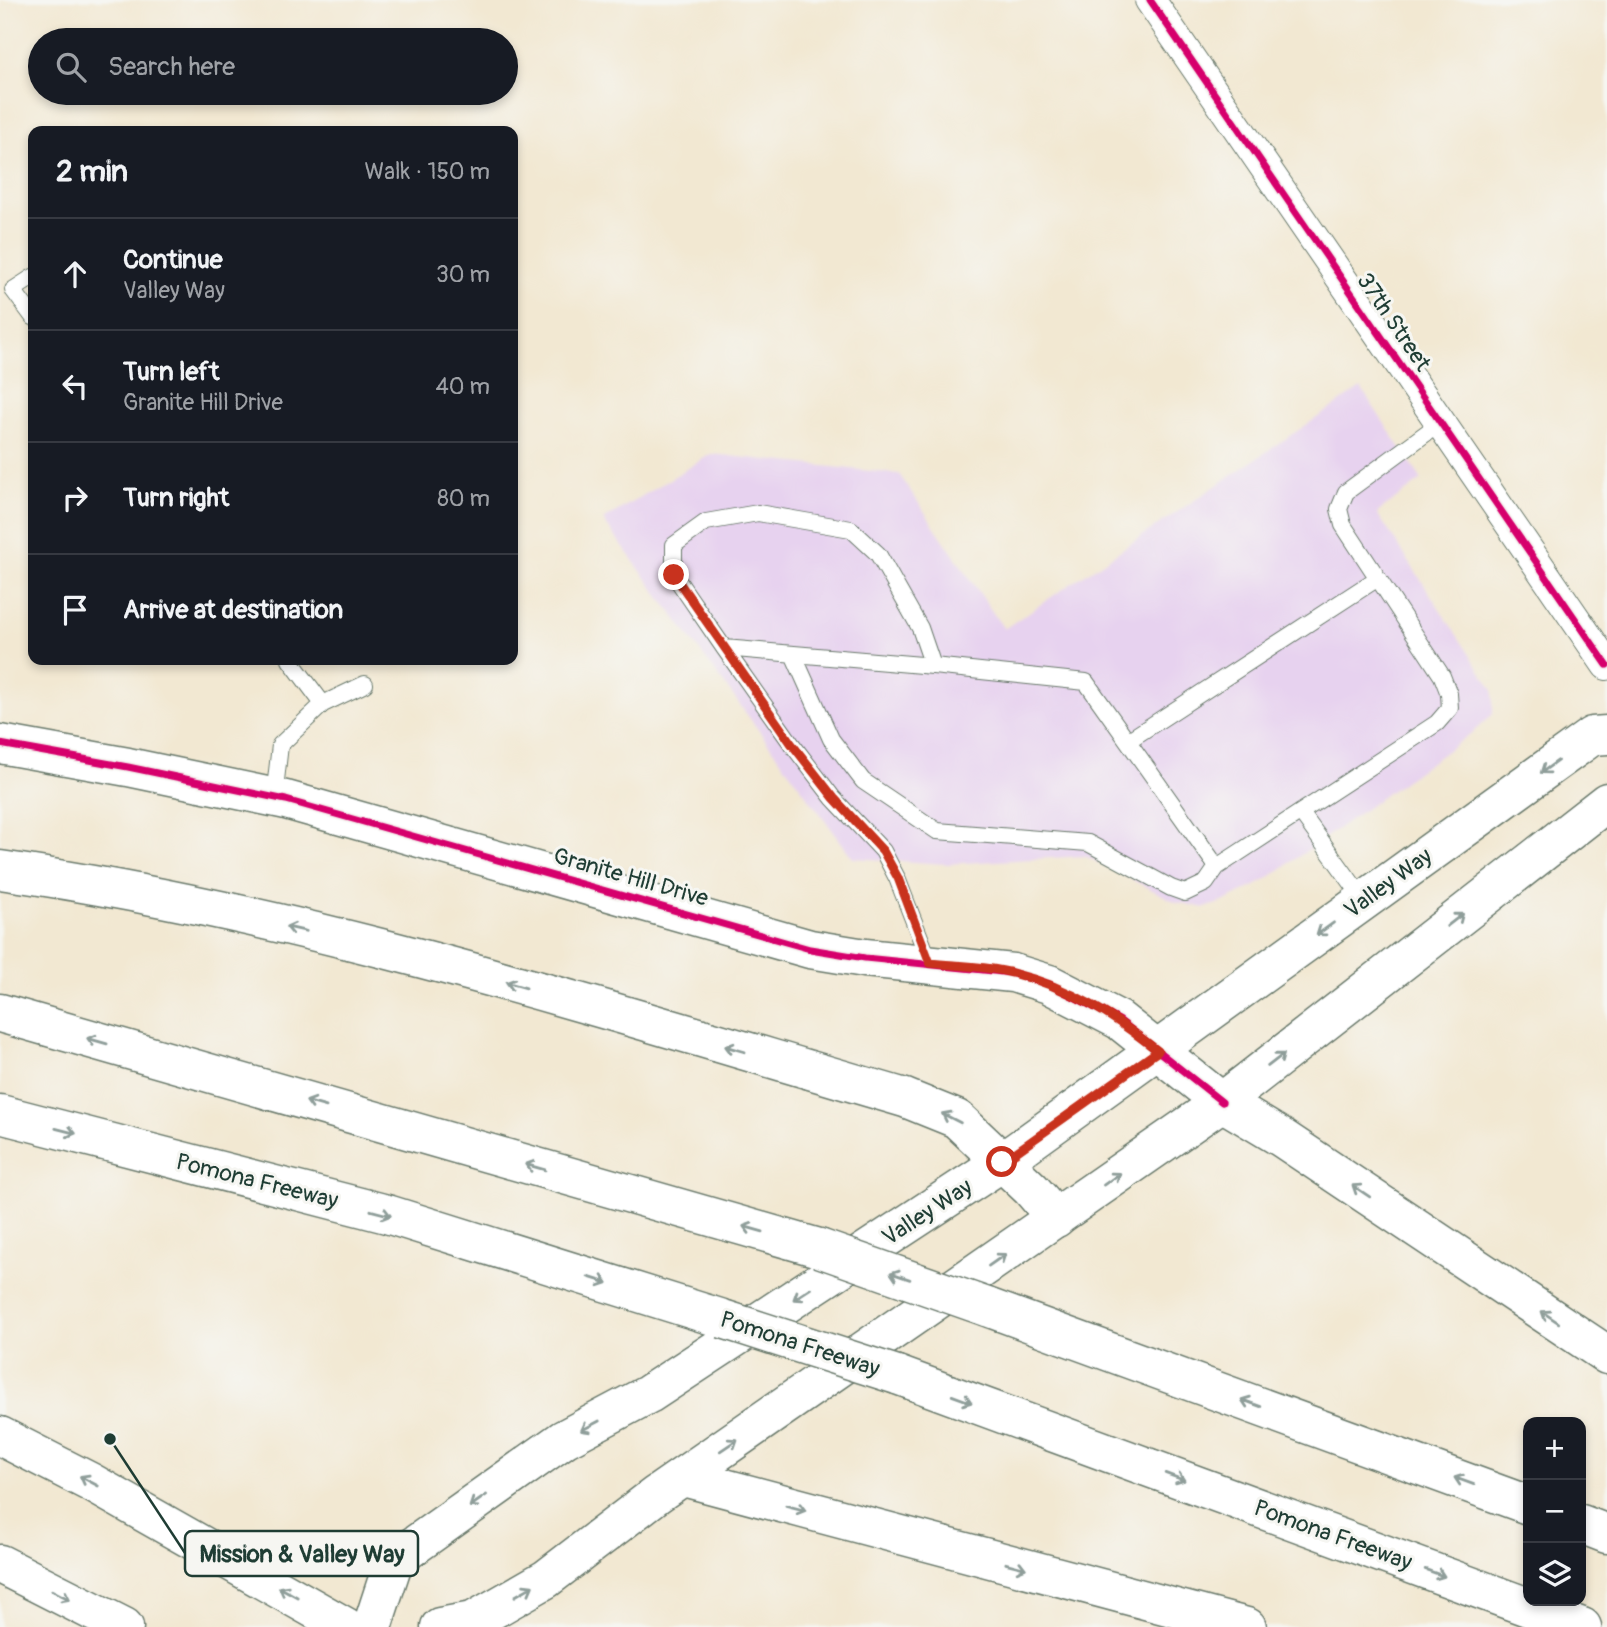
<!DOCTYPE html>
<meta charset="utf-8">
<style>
:root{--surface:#171b24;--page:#242831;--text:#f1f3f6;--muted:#9ea1a6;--line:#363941}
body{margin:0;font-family:Pangolin,sans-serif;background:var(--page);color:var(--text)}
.controls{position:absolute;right:21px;bottom:21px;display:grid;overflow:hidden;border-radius:14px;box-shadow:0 4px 10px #0003}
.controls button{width:63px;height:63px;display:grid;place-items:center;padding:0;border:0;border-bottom:2px solid var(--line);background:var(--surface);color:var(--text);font:35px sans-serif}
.stop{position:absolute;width:21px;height:21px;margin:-16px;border:5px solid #c8321e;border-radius:50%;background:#fff}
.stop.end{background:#c8321e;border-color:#fff;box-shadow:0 2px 7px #0008}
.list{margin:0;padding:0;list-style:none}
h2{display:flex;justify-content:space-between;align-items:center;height:91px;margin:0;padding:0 28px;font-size:30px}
h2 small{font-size:23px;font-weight:400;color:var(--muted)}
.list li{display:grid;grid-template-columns:46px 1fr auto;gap:21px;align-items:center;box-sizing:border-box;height:112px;padding:0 28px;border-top:2px solid var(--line)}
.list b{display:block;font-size:26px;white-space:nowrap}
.list p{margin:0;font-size:23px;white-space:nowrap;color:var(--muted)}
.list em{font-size:23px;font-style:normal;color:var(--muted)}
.icon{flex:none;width:38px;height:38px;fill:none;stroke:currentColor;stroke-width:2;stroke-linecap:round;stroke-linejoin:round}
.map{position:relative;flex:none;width:1607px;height:1627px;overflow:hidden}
.search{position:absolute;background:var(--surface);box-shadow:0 4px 10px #0003;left:28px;top:28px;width:490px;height:77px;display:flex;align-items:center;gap:18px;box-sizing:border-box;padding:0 24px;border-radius:38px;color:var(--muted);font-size:26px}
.panel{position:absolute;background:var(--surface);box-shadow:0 4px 10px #0003;left:28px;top:126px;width:490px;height:539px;border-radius:14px}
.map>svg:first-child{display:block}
.built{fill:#e7d2ef}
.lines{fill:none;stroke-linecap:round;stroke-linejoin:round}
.service-casing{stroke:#69796b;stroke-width:18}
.minor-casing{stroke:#69796b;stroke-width:32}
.tertiary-casing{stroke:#69796b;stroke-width:41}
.primary-casing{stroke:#69796b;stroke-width:41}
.motorway-casing{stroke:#69796b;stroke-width:41}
.service{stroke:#fff;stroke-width:16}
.minor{stroke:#fff;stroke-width:30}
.tertiary{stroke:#fff;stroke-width:38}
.primary{stroke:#fff;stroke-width:38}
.motorway{stroke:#fff;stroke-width:38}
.motorway-bridge-casing{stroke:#69796b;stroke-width:41;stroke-linecap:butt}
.motorway-bridge{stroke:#fff;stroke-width:38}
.cycleway-casing{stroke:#f6f6f2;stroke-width:11}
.cycleway{stroke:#d6006c;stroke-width:7}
.oneway{stroke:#8f9e9a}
.route{stroke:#c8321e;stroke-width:9}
.labels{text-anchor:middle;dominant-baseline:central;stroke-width:6;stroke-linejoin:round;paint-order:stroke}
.street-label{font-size:23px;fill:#1f3d34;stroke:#f6f6f2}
.leader{fill:none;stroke:#1f3d34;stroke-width:2.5}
.callout-dot{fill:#1f3d34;stroke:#f6f6f2;stroke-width:2.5}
.callout{fill:#f6f6f2;stroke:#1f3d34;stroke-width:2.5}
.callout-label{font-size:24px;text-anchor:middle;font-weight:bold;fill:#1f3d34}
</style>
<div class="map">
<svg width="1607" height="1627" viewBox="0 0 1607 1627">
<rect width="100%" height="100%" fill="#f6f6f2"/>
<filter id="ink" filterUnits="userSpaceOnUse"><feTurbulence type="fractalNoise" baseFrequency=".0143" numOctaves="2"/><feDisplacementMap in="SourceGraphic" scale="14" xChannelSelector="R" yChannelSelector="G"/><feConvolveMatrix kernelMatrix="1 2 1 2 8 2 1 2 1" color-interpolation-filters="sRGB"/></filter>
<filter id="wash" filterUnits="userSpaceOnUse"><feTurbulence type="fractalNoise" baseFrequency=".00686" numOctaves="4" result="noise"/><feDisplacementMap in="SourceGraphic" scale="28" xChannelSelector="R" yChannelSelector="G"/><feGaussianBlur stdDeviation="1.57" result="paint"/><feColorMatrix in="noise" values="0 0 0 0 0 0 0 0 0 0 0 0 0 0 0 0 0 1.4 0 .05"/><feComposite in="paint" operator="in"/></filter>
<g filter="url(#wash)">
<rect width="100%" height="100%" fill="#f2e8d2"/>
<path class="built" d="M1361,388L1422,480L1377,513L1493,690V714L1473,732L1263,882L1225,901L1205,908L1176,902L1085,856L946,864L853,858L603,520L711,454L899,474L1004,629Z"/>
</g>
<g filter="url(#ink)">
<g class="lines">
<defs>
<path id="service" d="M33,277L13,290L33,317
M724,648L933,666
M793,654L831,739L863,781L937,831L1088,843L1171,888L1185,893L1206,883L1217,867
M290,660L323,704
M1129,740L1378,578
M274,798L280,745L323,704L365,684
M1301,813L1364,900
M930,963L897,878L883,851L833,798L791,743L724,648L674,575V545L706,522L758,513L851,529L878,554L920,628L933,666L1086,682L1217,867L1437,723L1450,708L1449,694L1442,676L1343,525L1339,509L1346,492L1440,423"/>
<path id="minor" d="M1150,0L1607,665"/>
<path id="tertiary" d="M0,744L128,767L286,800L810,949L865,958L1013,973L1049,984L1119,1020L1222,1102"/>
<path id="primary" d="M0,1436L92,1483L346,1627
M0,1564L124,1627
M372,1627L394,1560L564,1439L649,1394L1002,1162L1592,736L1607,735
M440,1627L473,1621L546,1579L656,1495L1222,1102L1607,802"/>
<path id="motorway" d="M0,870C308,914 607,1011 905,1098L957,1119L1031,1189L1056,1218
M0,1013L819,1248
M1222,1102L1282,1138L1607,1355
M0,1114L387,1214L723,1319
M987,1307L1528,1505
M897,1375L1582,1627
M683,1477L1247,1627
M1581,1524L1607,1534"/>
</defs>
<use href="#service" class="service-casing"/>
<use href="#minor" class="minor-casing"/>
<use href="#tertiary" class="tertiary-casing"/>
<use href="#primary" class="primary-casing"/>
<use href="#motorway" class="motorway-casing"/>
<use href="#service" class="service"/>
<use href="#minor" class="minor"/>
<use href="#tertiary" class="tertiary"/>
<use href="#primary" class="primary"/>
<use href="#motorway" class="motorway"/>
<defs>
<path id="motorway-bridge" d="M819,1248L987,1307
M723,1319L897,1375"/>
</defs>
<use href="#motorway-bridge" class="motorway-bridge-casing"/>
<use href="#motorway-bridge" class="motorway-bridge"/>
<defs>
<path id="cycleway" d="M1150,0L1607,665
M0,744L128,767L286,800L810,949L865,958L1013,973L1049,984L1119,1020L1222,1102"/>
</defs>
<use href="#cycleway" class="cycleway-casing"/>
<use href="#cycleway" class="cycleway"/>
</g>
<defs><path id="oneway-shaft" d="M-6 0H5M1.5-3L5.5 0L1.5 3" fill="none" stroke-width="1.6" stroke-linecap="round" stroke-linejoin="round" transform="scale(1.75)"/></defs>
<g class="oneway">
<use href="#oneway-shaft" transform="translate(1549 767) rotate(144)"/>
<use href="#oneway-shaft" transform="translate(1455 920) rotate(-38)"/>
<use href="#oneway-shaft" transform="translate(296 929) rotate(-167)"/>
<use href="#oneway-shaft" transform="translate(1325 929) rotate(144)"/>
<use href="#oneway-shaft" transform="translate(516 985) rotate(-164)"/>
<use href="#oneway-shaft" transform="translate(97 1041) rotate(-164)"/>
<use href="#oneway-shaft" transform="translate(735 1049) rotate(-164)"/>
<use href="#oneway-shaft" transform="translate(1276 1060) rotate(-38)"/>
<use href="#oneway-shaft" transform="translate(316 1104) rotate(-164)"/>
<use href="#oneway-shaft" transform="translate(951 1118) rotate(-153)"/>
<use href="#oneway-shaft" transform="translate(66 1131) rotate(14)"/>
<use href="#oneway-shaft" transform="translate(535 1167) rotate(-164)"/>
<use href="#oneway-shaft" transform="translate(1112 1179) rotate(-35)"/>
<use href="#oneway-shaft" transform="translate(1361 1191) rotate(-146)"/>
<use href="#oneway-shaft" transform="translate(381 1213) rotate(15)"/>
<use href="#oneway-shaft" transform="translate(753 1229) rotate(-164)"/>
<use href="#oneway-shaft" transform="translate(997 1260) rotate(-35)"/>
<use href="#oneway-shaft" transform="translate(900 1276) rotate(-161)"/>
<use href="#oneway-shaft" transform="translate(598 1280) rotate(17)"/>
<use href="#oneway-shaft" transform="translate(802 1294) rotate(147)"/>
<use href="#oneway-shaft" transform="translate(1550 1317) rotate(-146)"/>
<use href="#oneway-shaft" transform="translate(962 1399) rotate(20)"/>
<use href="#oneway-shaft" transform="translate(1251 1403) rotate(-160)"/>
<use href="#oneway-shaft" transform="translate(590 1426) rotate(152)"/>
<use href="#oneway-shaft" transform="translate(729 1445) rotate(-34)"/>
<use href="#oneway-shaft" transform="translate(1175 1477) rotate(20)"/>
<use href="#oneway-shaft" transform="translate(89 1481) rotate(-152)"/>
<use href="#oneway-shaft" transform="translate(1464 1481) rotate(-160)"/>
<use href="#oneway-shaft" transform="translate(478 1501) rotate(145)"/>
<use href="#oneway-shaft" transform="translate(796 1508) rotate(15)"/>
<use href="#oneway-shaft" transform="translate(1016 1566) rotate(15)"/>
<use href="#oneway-shaft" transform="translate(1435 1573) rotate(20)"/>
<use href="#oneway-shaft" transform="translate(524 1591) rotate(-30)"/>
<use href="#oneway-shaft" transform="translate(288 1592) rotate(-151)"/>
<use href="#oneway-shaft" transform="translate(61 1595) rotate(27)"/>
</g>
</g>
<g class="lines" filter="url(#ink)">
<path class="route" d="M674,575L791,743L834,798L883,851L898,878L930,963C958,966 989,966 1016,974C1070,987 1115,1017 1158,1051L1002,1162"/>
</g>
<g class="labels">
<g class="street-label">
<text transform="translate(1394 322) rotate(56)">37th Street</text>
<text transform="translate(631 877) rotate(16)">Granite Hill Drive</text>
<text transform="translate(1388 883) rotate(-36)">Valley Way</text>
<text transform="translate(257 1181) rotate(14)">Pomona Freeway</text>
<text transform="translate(927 1212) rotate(-33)">Valley Way</text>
<text transform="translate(800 1344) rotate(18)">Pomona Freeway</text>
<text transform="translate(1333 1535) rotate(20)">Pomona Freeway</text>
</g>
</g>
<path class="leader" d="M110 1439L185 1553"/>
<circle class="callout-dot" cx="110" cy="1439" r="7"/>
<rect class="callout" x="185" y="1531" width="233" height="45" rx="7"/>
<g class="callout-label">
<text x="302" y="1562">Mission &amp; Valley Way</text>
</g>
</svg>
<div class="controls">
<button>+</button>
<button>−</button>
<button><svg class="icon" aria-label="layers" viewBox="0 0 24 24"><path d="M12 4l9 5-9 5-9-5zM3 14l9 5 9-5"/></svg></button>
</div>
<div class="stop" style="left:1002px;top:1162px"></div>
<div class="stop end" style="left:674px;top:575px"></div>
<div class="search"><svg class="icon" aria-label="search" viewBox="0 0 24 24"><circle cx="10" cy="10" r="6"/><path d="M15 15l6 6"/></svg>Search here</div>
<section class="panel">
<h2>2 min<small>Walk · 150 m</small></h2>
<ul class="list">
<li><svg class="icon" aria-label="ahead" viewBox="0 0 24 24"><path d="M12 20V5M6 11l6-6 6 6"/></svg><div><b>Continue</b><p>Valley Way</p></div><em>30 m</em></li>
<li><svg class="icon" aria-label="left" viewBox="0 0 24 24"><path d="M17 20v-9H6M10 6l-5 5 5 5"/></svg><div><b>Turn left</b><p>Granite Hill Drive</p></div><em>40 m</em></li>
<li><svg class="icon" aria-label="right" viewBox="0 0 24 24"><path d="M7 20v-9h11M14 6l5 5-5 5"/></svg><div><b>Turn right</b></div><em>80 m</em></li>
<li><svg class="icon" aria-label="arrive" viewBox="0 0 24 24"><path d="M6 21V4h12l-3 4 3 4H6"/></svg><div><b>Arrive at destination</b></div></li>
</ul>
</section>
</div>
